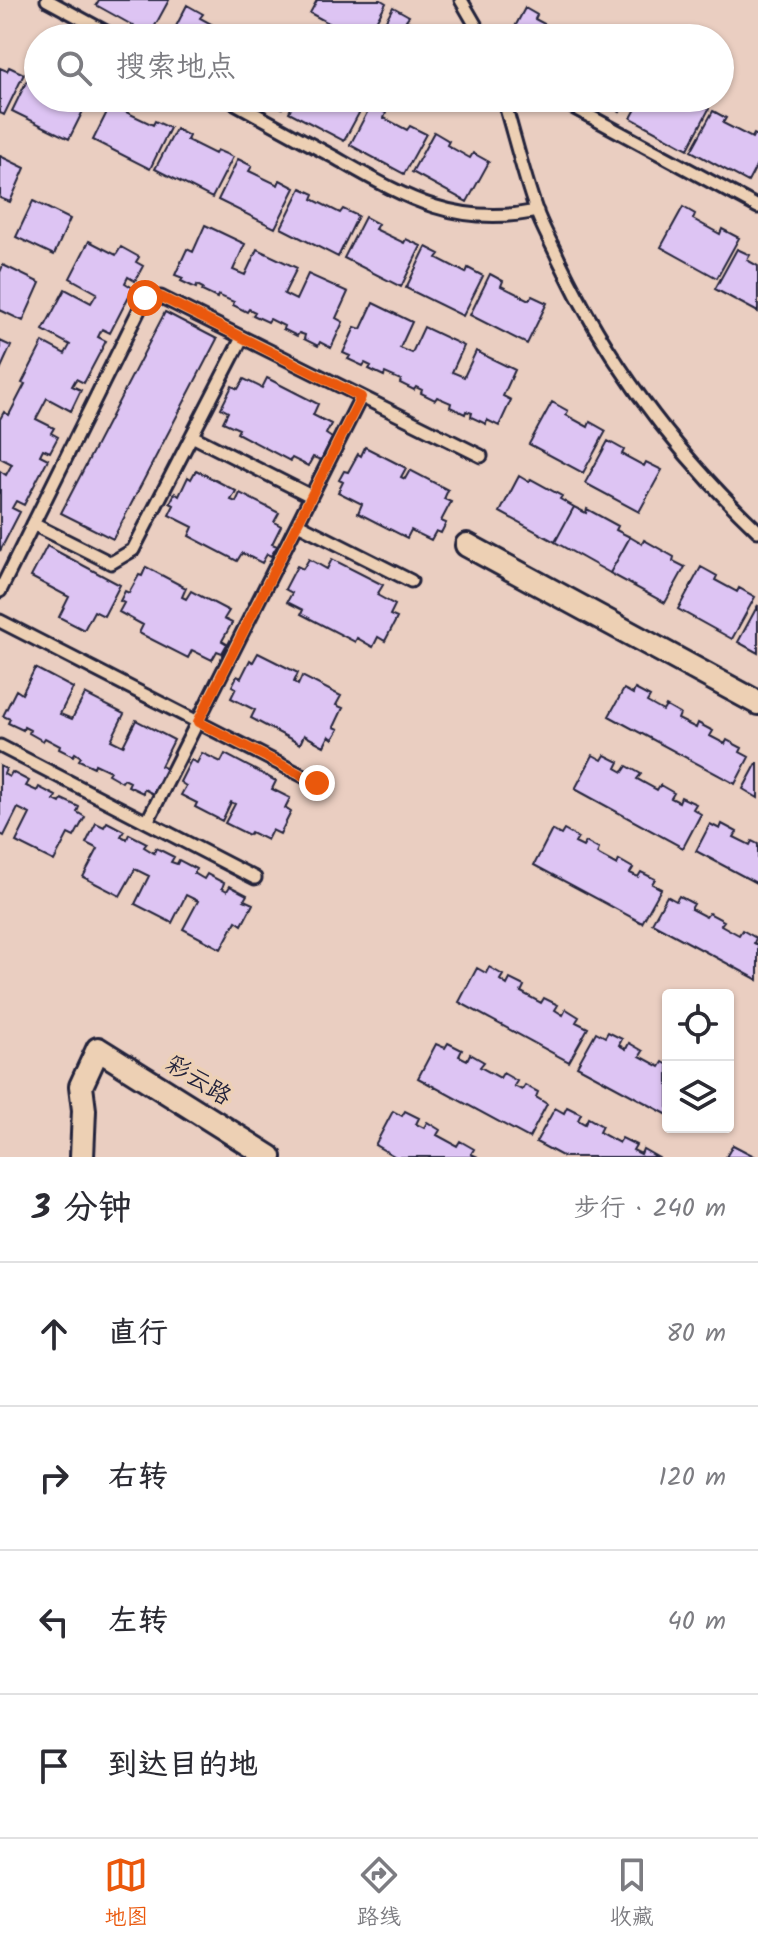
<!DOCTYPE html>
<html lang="zh">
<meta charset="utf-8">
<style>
:root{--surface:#fff;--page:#f7f7f7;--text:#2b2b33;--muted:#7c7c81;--line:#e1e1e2;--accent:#ea580c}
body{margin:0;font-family:Kalam,"LXGW WenKai TC",sans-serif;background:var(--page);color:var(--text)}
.controls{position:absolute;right:24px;bottom:24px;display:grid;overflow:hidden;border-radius:8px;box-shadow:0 2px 6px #0004}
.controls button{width:72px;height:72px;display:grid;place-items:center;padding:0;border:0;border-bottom:2px solid var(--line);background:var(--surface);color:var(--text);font:40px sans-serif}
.stop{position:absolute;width:24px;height:24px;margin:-18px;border:6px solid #ea580c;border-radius:50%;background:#fff}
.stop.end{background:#ea580c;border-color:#fff;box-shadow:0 2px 8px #0008}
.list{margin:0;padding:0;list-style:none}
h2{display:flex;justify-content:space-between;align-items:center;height:104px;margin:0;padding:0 32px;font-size:34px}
h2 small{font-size:26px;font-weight:400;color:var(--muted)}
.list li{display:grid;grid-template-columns:52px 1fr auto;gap:24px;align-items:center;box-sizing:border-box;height:144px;padding:0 32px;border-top:2px solid var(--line)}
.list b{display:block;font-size:30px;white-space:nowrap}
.list em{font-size:26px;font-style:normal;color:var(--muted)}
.icon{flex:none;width:44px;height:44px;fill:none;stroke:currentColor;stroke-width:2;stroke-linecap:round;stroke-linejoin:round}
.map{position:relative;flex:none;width:758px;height:1157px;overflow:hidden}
.search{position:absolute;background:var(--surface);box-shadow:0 2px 6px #0004;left:24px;right:24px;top:24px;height:88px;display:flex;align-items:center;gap:20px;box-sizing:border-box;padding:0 28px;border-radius:44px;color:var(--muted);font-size:30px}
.sheet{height:680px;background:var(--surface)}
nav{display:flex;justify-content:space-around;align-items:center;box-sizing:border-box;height:112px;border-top:2px solid var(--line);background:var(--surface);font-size:22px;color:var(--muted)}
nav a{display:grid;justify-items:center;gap:4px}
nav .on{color:var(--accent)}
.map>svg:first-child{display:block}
.building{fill:#ddc4f3;stroke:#22223b;stroke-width:2}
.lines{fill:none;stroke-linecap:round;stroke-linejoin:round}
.lane-casing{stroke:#22223b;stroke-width:17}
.street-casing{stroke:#22223b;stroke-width:28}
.lane{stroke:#edd0b4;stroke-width:11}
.street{stroke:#edd0b4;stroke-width:22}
.route{stroke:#ea580c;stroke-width:10}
.labels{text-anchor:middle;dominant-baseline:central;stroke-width:7;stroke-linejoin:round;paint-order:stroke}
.street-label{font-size:24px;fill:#22223b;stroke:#edd0b4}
</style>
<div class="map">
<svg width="758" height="1157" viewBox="0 0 758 1157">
<rect width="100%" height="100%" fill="#eacec1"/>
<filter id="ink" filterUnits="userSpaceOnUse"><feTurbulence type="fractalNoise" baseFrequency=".0125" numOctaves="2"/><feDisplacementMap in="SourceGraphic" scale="16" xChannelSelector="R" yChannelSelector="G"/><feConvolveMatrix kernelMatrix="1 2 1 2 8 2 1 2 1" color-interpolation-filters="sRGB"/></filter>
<g filter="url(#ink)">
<path class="building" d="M99,0H169L150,35L96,5Z
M317,0H381L386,3L367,38H356L310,13Z
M187,5L203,14L200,18L224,31L226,26L242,35L240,38H170Z
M393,7L409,16L406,20L430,32L432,28L448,36L447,38H376Z
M525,8L537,15L535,19L561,33L563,29L580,38H509Z
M9,67L24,74L4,115L0,113V68L7,71Z
M32,70L38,73V98L89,99L69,139L12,111Z
M264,98H287L282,108Z
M296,98H358L365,102L344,141L289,112Z
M595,98H627L620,112Z
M642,98H679L689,104L691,99L709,109L688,149L631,118Z
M113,100L127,106L124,111L153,125L155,121L170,128L150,169L93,140Z
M371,105L386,113L384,118L407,130L410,126L426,134L404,174L350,145Z
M713,111L726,118L723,123L752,138L754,134L758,136V163L748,182L691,151Z
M176,129L189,136L187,140L215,154L217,150L233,157L212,198L155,169Z
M434,132L449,141L447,145L470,158L473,153L489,162L467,202L412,172Z
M0,156L25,168L10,202L0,198Z
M238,159L252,166L249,171L278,185L280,180L295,188L275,228L218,200Z
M301,188L314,194L312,199L340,213L343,209L358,216L338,257L281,228Z
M33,201L70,219L54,255L16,237Z
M683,207L695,214L693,219L720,234L722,229L739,238L717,278L661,247Z
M365,217L378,224L375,229L404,243L406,239L421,246L401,287L344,258Z
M205,225L245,244L233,270L245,275L257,249L297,268L284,294L296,300L308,274L348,292L336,318L343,322L331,348L320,342L318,346L304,339L305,335L299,333L297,336L283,329L284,326L270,319L268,322L253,315L255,312L249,309L247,312L233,305L234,302L218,295L217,298L202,291L203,288L197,285L196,288L181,281L183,278L175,275L187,249L193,252Z
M89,241L116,255L121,247L139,257L136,262L143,266L135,281L128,277L125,283L133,288L110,333L102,329L98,337L106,341L84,383L76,379L72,386L81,390L71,411L47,398L36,419L54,428L51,433L58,437L50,452L43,449L40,455L48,459L24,505L16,501L12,508L20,512L0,551V471L6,475L12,464L0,458V419L4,412L9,415L25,384L22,383L43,342L65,354L70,345L43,330L65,289L91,303L97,293L70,278Z
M426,247L440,254L437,258L466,273L468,268L483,276L463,316L406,288Z
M737,249L750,255L747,260L758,266V312L715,289Z
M3,265L40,283L23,321L0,310V272Z
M490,274L503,281L501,286L529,300L532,296L547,303L527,344L470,315Z
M373,303L412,322L400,348L412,353L424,327L464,346L452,372L464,377L476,351L515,370L503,396L511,400L499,426L487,420L486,424L471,417L472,413L466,411L465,414L450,407L451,403L437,397L435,400L421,393L422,390L416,387L414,390L400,383L401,380L385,373L384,376L369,369L371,366L365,363L363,366L348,359L350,356L343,353L355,327L361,329Z
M165,312L217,339L113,539L61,513Z
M0,341L11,346L0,370Z
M267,378L318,404L313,415L331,424L326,434L332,438L321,460L313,457L308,466L292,458L290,461L237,433L239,429L223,422L228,412L221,408L232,386L238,389L244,379L262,388Z
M552,402L568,411L566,415L588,427L590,422L606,431L583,473L529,444Z
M608,441L624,450L622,454L644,466L646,462L662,470L639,512L585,483Z
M365,447L406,468L401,477L405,479L410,470L448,490L444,499L451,502L441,521L446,523L441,533L436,531L431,540L411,530L407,538L358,513L362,504L338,492L343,482L339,480L344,471L348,472L358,454L361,456Z
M196,470L236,491L231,500L236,502L240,493L279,513L274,522L281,526L272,544L277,546L271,556L267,554L262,563L242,553L237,561L189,536L193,527L169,515L174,505L170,503L175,493L179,496L188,477L191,479Z
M519,476L529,482L531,479L562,496L560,499L574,507L555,542L500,512Z
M574,507L586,513L587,509L618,526L616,530L630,537L610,573L555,542Z
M630,537L642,544L644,540L674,557L673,561L685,567L665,603L610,573Z
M47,546L120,585L104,616L94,611L84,630L59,617L69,597L31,577Z
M309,559L327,569L332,559L383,585L377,595L395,605L390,615L397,618L385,641L378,637L373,647L357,638L355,642L301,614L303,610L287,602L292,593L285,589L297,566L303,569Z
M146,567L186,588L182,597L186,599L191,591L229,611L224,619L232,623L222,641L227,644L222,653L217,651L212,660L192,650L188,658L139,633L143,625L119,612L124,603L120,601L125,591L129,593L139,575L142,576Z
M701,567L717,576L715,580L737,592L739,588L755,597L732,639L678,609Z
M758,605V653L738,642Z
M258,653L298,673L294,682L298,685L302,676L341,696L336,705L343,708L334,727L339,729L333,739L329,736L324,746L304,735L300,744L251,718L255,710L231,698L236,688L232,686L237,676L241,678L250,660L253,662Z
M35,668L73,688L60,714L72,719L85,694L124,714L111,740L123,746L136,720L174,740L161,766L169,770L155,795L144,789L143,793L128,786L130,782L124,779L122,782L108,774L110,771L95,764L94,767L79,760L81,757L75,753L73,756L59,749L60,746L45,738L43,741L29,733L30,730L24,727L23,730L8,723L10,719L3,716L16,690L22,694Z
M624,689L633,694L635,689L650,697L647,702L663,711L666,706L680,714L678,719L696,728L698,723L713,731L710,736L725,744L727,740L742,748L740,752L749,757L735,784L609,716Z
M202,753L221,762L225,754L276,781L272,789L290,798L285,808L291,812L280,834L272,830L267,840L251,832L249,835L225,823L235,804L231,802L222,821L195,807L197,803L181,795L186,786L180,782L191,760L197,763Z
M593,755L602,760L605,755L619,762L616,768L623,772L627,766L641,774L637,779L657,790L660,785L674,793L671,798L679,802L681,797L696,804L693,809L701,814L683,848L575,789Z
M757,763H758V798L743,789Z
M0,766L6,769L4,774L9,777L12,772L29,781L26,786L37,791L39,787L56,796L54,800L60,803L62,799L79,807L77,812L85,817L74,837L68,834L54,861L16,842L30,814L18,808L4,836L0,834Z
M107,822L124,831L121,836L127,839L129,834L147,843L144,847L154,853L156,848L174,857L171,862L177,864L179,860L196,869L194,873L204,879L207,874L224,883L222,888L227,891L230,886L247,895L244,900L253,904L242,925L236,921L221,949L183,929L198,901L186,895L172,923L135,904L149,876L135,869L120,896L83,877L98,849L86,843L96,823L104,827Z
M710,824L720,829L722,824L737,832L734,837L750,845L752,841L758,844V884L696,851Z
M552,830L561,835L564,830L578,838L575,843L583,847L586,842L599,849L597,854L617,865L619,860L633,868L630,873L638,877L641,872L655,879L652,884L661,889L642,923L534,865Z
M667,896L676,901L679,896L694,904L691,909L706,917L709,913L724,921L721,925L739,935L742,930L756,938L754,943L758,945V980L652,923Z
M489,967L503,975L500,980L507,985L510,979L524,986L521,992L541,1003L544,998L558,1005L555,1010L563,1015L566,1009L579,1017L576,1022L588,1028L569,1062L459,1002L477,968L486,973Z
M596,1032L605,1037L608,1032L622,1039L619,1045L626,1049L629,1043L643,1051L640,1056L660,1067L663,1062L668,1065V1115L577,1066Z
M448,1043L462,1050L459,1056L467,1060L470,1054L484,1062L480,1067L500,1078L503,1073L517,1081L514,1086L522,1090L525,1085L538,1092L536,1097L547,1104L529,1138L418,1078L436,1044L445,1048Z
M567,1107L581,1114L578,1120L585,1124L588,1118L602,1126L599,1132L619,1143L622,1138L636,1145L633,1150L641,1154L643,1149L657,1157H564L536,1142L555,1108L564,1113Z
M393,1111L402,1116L405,1111L419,1118L416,1124L424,1128L427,1122L440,1130L437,1135L457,1146L460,1141L474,1149L471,1154L478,1157H396L375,1145Z
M733,1145L756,1157H726Z"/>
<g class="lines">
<defs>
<path id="lane" d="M47,0L117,38
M461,0L483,38
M226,98C262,118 298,138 334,157C403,196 454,228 537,211
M503,98C514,135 523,173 536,210C542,227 552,244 559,260C608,363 676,453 758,531
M556,98L758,207
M192,436L311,496
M33,524L111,563L133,550L242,338
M298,524L411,581
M0,591L145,298L161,297L481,456
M0,621L317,783
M0,746L255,878
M147,822L361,397"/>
<path id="street" d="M467,545L758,703
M82,1157L84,1110L81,1086L98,1049L270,1157"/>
</defs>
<use href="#lane" class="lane-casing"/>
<use href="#street" class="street-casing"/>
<use href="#lane" class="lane"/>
<use href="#street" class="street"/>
</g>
</g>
<g class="lines" filter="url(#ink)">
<path class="route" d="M145,298L161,297L361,397L198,722L317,783"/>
</g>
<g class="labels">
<g class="street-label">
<text transform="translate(198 1081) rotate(32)">彩云路</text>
</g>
</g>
</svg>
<div class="controls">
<button><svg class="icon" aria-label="locate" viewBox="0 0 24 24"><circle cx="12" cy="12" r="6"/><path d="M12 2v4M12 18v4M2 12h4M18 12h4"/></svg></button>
<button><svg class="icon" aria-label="layers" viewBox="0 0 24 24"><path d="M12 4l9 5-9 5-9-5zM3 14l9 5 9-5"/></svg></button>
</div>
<div class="stop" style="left:145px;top:298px"></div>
<div class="stop end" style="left:317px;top:783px"></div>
<div class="search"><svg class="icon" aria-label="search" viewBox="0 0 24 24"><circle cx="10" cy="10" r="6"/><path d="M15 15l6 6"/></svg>搜索地点</div>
</div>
<section class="sheet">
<h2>3 分钟<small>步行 · 240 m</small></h2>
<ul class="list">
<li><svg class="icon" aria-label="ahead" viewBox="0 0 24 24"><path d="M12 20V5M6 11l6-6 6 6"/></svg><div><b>直行</b></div><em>80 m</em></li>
<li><svg class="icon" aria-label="right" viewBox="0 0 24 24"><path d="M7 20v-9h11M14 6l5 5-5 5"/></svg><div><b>右转</b></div><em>120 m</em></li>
<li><svg class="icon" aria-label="left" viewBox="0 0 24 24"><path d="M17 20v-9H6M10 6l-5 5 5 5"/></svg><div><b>左转</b></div><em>40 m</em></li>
<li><svg class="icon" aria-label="arrive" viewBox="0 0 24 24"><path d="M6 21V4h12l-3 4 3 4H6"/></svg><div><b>到达目的地</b></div></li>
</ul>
</section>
<nav>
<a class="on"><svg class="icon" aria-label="map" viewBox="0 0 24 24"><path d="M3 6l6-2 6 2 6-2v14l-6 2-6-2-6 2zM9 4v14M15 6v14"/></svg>地图</a>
<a><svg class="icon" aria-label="directions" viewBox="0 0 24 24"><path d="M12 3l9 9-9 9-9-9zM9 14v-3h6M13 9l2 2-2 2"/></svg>路线</a>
<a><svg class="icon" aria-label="saved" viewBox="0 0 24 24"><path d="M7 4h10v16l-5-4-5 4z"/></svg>收藏</a>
</nav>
